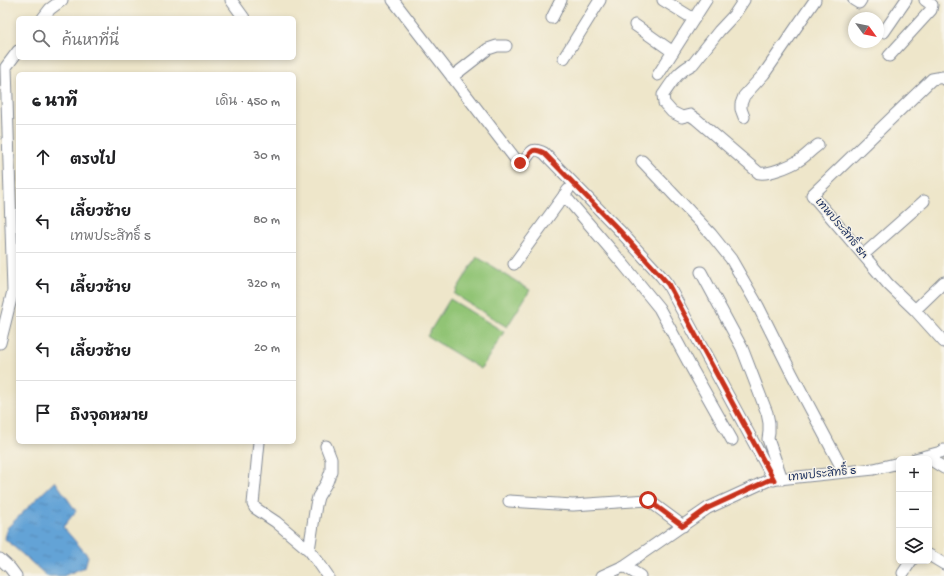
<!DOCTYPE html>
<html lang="th">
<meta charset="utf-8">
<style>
:root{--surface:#fff;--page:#f6f6f6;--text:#202124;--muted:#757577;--line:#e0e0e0}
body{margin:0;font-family:"Gochi Hand","Playpen Sans Thai",sans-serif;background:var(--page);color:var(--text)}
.controls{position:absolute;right:12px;bottom:12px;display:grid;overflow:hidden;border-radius:6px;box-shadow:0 2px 6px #0003}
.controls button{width:36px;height:36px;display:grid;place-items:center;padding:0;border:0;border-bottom:1px solid var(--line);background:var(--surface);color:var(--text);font:20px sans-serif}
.compass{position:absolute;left:848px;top:12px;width:36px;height:36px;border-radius:50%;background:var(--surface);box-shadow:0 2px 6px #0003;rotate:123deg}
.stop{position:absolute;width:12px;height:12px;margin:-9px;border:3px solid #c8321e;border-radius:50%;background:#fff}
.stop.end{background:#c8321e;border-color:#fff;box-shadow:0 1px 4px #0008}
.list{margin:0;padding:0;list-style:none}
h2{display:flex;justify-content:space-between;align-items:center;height:52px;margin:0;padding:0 16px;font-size:17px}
h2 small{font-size:13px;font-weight:400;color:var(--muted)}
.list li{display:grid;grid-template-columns:26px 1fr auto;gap:12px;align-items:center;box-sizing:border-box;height:64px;padding:0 16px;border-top:1px solid var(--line)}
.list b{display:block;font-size:15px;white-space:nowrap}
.list p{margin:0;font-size:13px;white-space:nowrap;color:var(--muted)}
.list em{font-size:13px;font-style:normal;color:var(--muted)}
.icon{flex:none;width:22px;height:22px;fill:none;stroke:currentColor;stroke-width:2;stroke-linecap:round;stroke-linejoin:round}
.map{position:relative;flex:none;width:944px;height:576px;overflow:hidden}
.search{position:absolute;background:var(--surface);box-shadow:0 2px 6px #0003;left:16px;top:16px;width:280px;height:44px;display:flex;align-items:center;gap:10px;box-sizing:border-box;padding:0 14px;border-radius:6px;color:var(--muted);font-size:15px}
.panel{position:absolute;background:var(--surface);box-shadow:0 2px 6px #0003;left:16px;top:72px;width:280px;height:372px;border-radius:6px}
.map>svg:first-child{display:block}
.green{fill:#91c475;stroke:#567a6a}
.water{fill:url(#water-ripples);stroke:#40699a}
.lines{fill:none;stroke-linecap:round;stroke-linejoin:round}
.minor-casing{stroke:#848a94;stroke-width:13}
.minor{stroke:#fff;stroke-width:11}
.route{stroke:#c8321e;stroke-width:5}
.labels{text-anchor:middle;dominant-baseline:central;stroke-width:3;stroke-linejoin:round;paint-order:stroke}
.street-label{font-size:11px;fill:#1b2f5e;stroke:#f7f3e8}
</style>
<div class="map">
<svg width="944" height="576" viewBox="0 0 944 576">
<defs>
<pattern id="water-ripples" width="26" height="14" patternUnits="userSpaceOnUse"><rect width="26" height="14" fill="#64a3d6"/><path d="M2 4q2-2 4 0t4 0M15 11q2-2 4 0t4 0" fill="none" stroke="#5285b1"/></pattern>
</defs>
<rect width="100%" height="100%" fill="#f7f3e8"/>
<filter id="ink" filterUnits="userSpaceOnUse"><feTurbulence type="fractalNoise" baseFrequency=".025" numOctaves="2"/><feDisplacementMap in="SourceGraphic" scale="8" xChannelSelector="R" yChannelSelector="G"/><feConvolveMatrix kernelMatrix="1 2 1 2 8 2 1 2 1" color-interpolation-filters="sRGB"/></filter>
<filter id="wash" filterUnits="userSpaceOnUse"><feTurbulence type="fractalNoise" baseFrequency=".012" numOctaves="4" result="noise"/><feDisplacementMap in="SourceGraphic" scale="16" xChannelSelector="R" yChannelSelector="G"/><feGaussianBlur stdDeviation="0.9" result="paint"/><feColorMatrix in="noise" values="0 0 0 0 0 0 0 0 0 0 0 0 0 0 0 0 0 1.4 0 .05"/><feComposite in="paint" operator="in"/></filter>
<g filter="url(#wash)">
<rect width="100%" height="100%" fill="#eee6ca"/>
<path class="green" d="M477,257L530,290L507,327L454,294Z
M450,299L504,332L481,369L427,336Z"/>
<path class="water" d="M55,481L76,511L63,527L88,556L85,567L63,576H47L5,539L7,528Z"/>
</g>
<g filter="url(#ink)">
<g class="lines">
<defs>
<path id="minor" d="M231,0L244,18
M393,0L517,161L520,163C531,159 528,144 544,153L619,230L661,276L668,285L774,480
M663,0L694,19
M744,0L734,15L719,31L693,64C678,71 672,82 663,95L664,103L672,112L682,117L690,115L696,119L759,173C768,175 790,166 798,161C805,157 811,150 818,145
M854,0L859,3L861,0
M43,18L50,9L62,0
M552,18L561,0
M635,25L673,52
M884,32L906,0
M889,56L931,10L932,5L925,0
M564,58L600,0
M658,75L706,0
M452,77L488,49L497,46H506
M944,79L943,77L932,79L812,195L888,284L915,310L944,342
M744,117L741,109V104L744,96L764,74L815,0
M642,161L711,234L731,259L758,306L791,372L844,472
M564,195L624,265L659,308L692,369L732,440
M863,255L924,201
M514,264L568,190
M701,272L742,348L767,413L769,423V432L768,439L782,479
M915,310L944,282
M0,343L13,291L6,67L18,51
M259,442L253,504L255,508L276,522L309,550L319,563L328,576
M925,456L944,468
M915,459L941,452L944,450
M509,501L573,505L648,500L683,526
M309,550L316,505L318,497L327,482L331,471V459L326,446
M929,555L944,564
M0,559L10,568L16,576
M624,566L640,576
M903,573L911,561
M602,576L624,566L708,508L769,480L874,469L899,463"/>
</defs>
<use href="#minor" class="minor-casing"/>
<use href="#minor" class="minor"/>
</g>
</g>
<g class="lines" filter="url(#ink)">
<path class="route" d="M520,163C532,159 528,144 544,153L619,230L661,276L668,284L774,480H769L708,508L683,526L648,500"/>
</g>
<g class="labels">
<g class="street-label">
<text transform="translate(841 229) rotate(50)">เทพประสิทธิ์ 5/1</text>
<text transform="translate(822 475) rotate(-6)">เทพประสิทธิ์ 5</text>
</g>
</g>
</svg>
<div class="controls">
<button>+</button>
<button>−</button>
<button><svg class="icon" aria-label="layers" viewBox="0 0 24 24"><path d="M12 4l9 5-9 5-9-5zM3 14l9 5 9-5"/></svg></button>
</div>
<svg class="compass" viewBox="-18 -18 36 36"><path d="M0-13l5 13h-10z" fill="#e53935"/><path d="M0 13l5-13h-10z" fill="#757577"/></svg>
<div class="stop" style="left:648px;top:500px"></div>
<div class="stop end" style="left:520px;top:163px"></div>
<div class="search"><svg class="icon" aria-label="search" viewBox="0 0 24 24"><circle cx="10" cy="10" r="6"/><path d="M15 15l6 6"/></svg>ค้นหาที่นี่</div>
<section class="panel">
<h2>6 นาที<small>เดิน · 450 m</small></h2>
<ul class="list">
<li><svg class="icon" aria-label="ahead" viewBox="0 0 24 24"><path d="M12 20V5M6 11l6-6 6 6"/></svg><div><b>ตรงไป</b></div><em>30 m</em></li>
<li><svg class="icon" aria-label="left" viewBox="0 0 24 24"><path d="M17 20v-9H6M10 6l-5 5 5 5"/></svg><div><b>เลี้ยวซ้าย</b><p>เทพประสิทธิ์ 5</p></div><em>80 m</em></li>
<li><svg class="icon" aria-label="left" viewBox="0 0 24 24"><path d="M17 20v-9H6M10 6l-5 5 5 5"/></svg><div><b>เลี้ยวซ้าย</b></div><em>320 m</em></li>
<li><svg class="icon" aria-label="left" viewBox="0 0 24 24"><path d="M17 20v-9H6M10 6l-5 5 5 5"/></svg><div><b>เลี้ยวซ้าย</b></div><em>20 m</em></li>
<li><svg class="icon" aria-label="arrive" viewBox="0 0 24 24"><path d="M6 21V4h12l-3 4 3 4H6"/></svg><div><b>ถึงจุดหมาย</b></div></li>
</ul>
</section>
</div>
